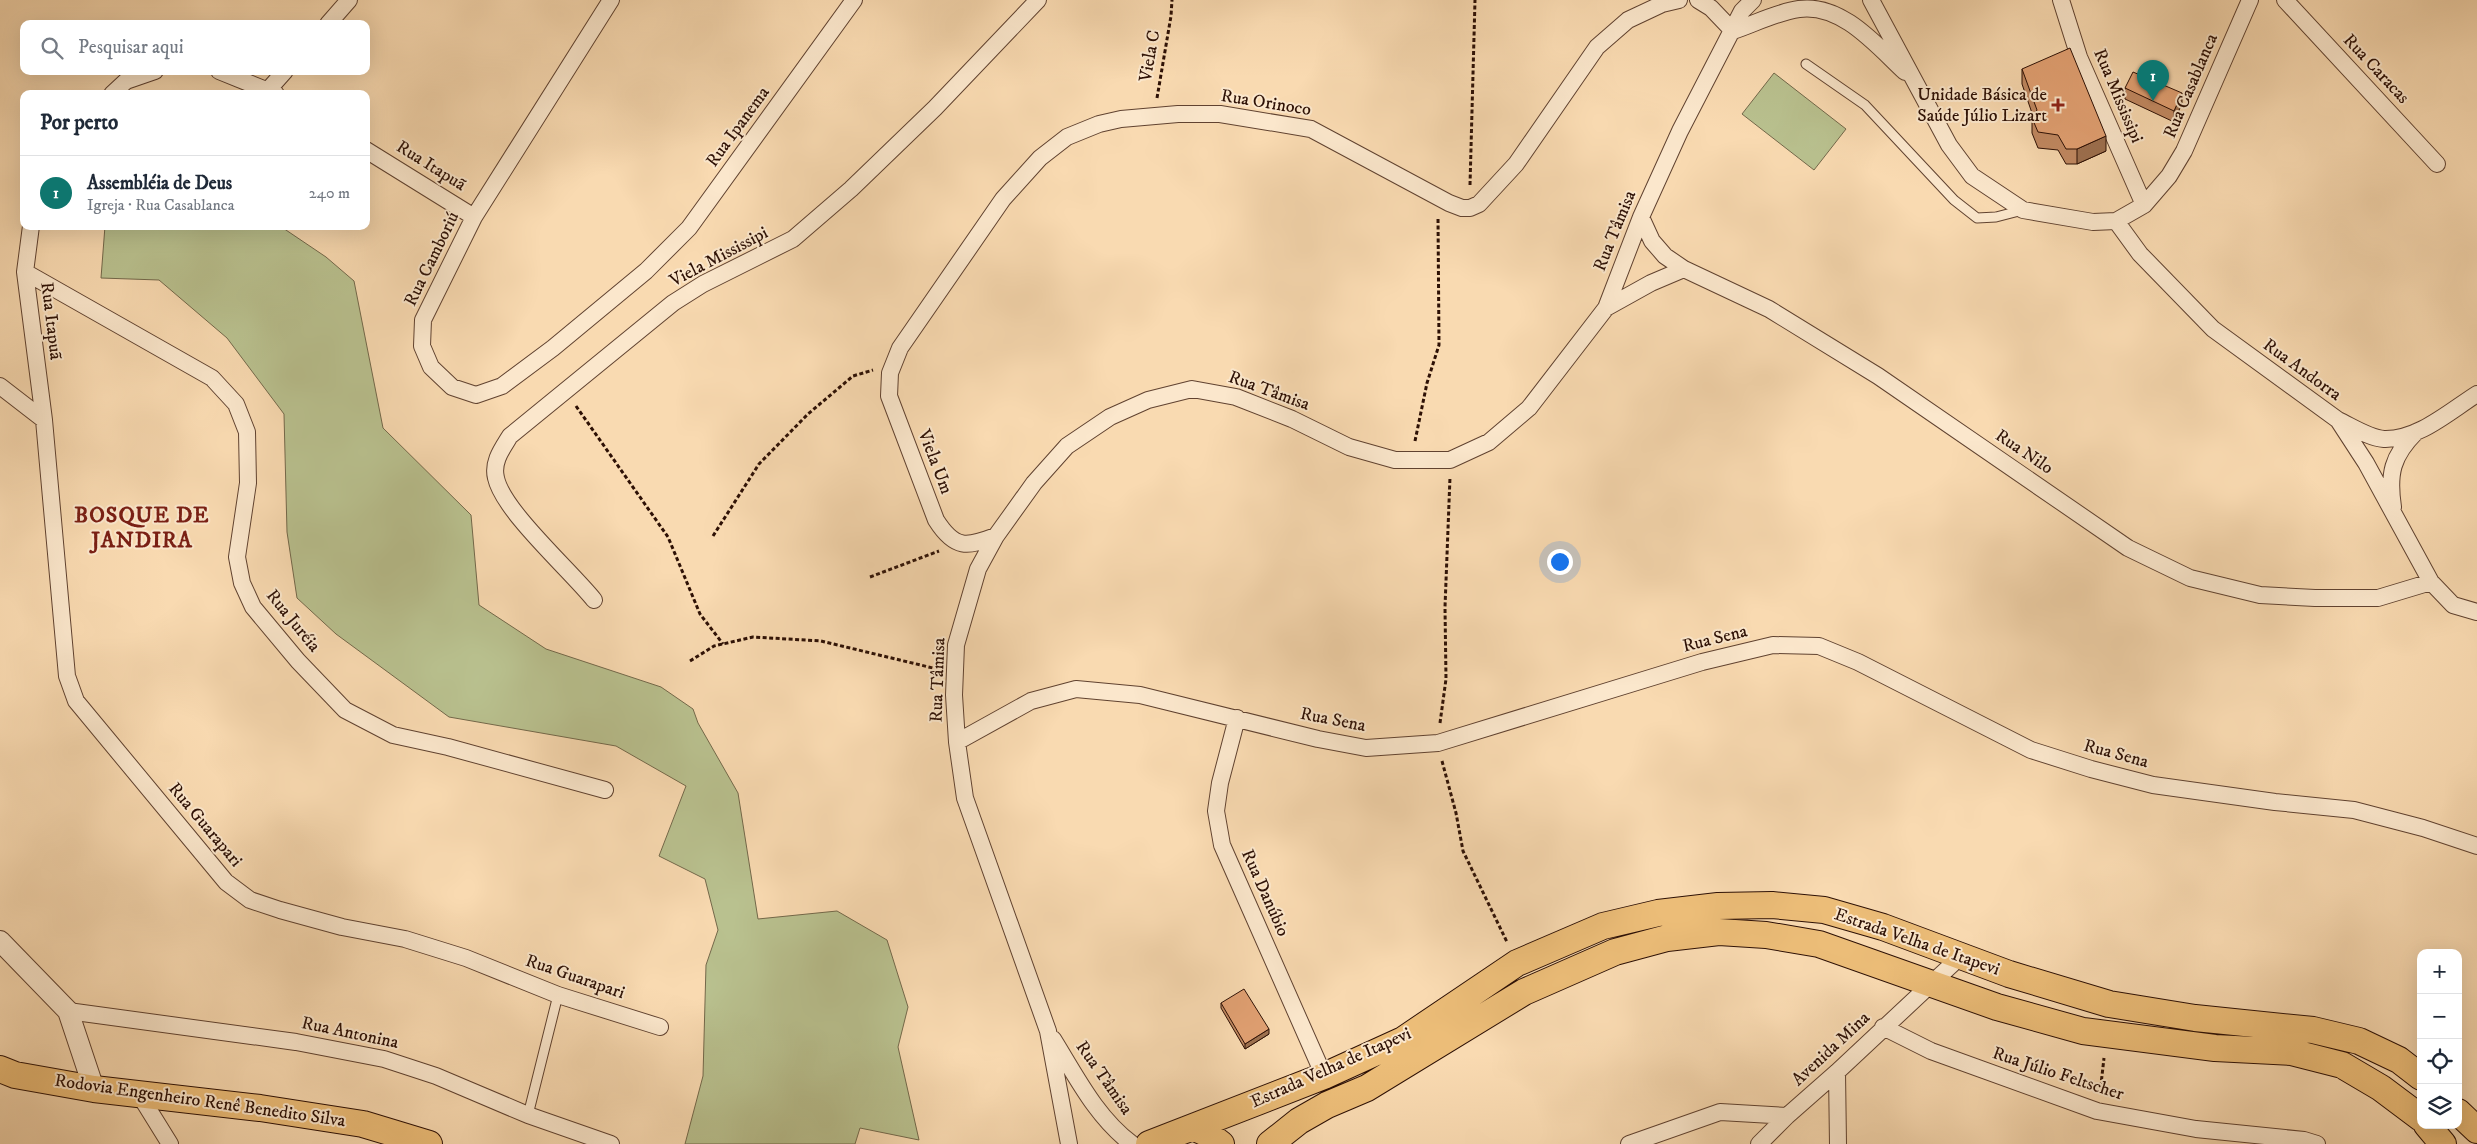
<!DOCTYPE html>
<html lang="pt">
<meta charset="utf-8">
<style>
:root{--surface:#fff;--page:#f2f2f3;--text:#1f2937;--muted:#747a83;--line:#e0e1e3;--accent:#0f766e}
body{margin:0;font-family:"IM FELL DW Pica",serif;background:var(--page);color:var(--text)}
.controls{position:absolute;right:15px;bottom:15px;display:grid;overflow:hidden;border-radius:10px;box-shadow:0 5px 20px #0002}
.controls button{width:45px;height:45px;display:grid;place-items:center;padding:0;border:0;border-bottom:1px solid var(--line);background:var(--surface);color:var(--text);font:25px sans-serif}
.you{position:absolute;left:1559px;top:561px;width:18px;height:18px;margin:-12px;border:4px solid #fff;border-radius:50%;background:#1a73e8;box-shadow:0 0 0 8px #1a73e833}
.badge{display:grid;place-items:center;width:32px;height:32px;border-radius:50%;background:var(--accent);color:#fff;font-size:16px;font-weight:700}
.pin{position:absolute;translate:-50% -41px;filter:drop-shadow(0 1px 2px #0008)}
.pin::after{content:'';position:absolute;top:26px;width:18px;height:15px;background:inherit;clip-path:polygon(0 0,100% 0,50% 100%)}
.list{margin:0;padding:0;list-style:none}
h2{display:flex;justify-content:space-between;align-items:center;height:65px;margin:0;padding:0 20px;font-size:21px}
h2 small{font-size:16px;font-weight:400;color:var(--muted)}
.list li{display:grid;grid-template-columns:32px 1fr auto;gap:15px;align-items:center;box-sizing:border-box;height:75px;padding:0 20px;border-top:1px solid var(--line)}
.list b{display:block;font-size:19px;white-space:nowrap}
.list p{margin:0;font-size:16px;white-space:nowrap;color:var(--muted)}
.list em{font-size:16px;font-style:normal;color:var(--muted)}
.icon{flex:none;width:28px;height:28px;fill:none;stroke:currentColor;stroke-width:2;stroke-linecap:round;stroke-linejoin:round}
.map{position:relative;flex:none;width:2477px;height:1144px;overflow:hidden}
.search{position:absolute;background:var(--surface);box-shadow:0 5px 20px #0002;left:20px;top:20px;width:350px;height:55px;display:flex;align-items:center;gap:12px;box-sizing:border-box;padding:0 18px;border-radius:10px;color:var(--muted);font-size:19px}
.panel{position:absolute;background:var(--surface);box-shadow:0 5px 20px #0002;left:20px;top:90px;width:350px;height:140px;border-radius:10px}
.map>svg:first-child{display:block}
.green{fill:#b9c18f;stroke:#73684a}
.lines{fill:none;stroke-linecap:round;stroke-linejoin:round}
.service-casing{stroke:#604230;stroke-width:11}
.minor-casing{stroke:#604230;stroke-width:18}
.tertiary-casing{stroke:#604230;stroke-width:22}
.primary-casing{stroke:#2d1005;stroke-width:28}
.path{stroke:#2d1005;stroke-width:3;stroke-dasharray:4 2.5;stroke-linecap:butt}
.service{stroke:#fbe7cc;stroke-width:9}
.minor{stroke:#fbe7cc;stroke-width:16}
.tertiary{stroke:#fbe7cc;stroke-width:20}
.primary{stroke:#ecbd78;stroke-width:26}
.wall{fill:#c28a63;stroke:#2d1005}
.shaded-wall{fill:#9e7150;stroke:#2d1005}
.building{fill:#e2a173;stroke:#2d1005}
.poi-dot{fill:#8f2418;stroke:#fbe7cc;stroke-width:2}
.labels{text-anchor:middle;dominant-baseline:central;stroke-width:4;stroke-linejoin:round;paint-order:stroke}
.street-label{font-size:18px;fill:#2d1005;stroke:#fbe7cc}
.poi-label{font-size:18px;fill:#2d1005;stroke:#fbe7cc;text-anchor:end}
.district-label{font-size:22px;font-weight:bold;letter-spacing:1px;fill:#7a1f14;stroke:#fbe7cc}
</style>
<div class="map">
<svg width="2477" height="1144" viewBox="0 0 2477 1144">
<rect width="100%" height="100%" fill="#f9dab1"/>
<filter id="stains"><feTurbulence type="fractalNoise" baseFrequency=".004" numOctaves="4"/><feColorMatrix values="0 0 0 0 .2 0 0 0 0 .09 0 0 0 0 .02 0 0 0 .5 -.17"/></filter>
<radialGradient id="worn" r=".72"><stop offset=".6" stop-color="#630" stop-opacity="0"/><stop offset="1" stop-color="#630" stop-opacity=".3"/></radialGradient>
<path class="green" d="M1774,73L1846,129L1814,170L1742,114Z
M105,226H280L326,257L354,281L383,428L471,515L479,605L546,649L661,687L693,709L698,723L738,793L758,919L837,911L887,940L908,1007L898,1047L919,1140L860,1128L855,1144H685L703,1076L706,965L718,930L705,879L659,856L686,786L616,746L449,717L336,634L297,598L287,532L284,414L227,338L159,280L101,278Z"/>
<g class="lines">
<defs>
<path id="service" d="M1806,64L1865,105L1954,200L1977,218L1996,217L2023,210
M528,1115L558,995"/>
<path id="minor" d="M611,0L474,217L423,320L422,346L431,367L452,387L476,395L502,386L553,348L646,271L689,228L854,0
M1698,0L1711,8L1733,31
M1871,0L1949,145L1972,176L2023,210L2093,222L2116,221L2144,205L2169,176L2184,151L2250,0
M2061,0L2079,57L2144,205
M2285,0L2437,164
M328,24L349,0
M1733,31C1754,24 1777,12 1799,9C1842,3 1877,46 1905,72
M219,71L276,94
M269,89L285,71
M112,94L126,81L155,71
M366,150L474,217
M1641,217L1652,241L1665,256L1684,269L1769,309L1878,376L2128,548L2190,578L2260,595L2315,598H2378L2431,582
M2116,221L2140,254L2213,329L2338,420L2366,463L2431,582L2453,605L2477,612
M31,226L25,272L44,420
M25,272L212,378L236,404L247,432L248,483L237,557L242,583L253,607L298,661L345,710L393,735L448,747L605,790
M1606,308L1651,283L1684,269
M0,386L44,420L67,676L76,701L226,882L250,900L280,910L342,927L405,939L466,958L558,995L660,1027
M2338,420C2351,426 2369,438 2384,439C2418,440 2450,411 2477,394
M2393,507C2388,474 2392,456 2416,432
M996,536C967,547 955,550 936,520L889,396L890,373L900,348L1003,199L1040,158L1067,137L1099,124L1121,119L1178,114H1220L1311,129L1449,203L1462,208H1470L1479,204L1516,164L1597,47L1628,20L1662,4L1679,0
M594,600C571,571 503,511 496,478C492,462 502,449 510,436L673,303L703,284L793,239L851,189L935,108L1038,0
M1237,718L1220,783L1216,811L1222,845L1324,1076
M957,742L1031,701L1076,689L1140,695L1318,739L1366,748L1438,743L1702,662L1773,645L1819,646L1858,662L2031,750L2091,769L2153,785L2275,802L2354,810L2423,828L2477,846
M68,1011L296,1042L384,1059L436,1076L528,1115L611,1144
M1883,1027L1931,1051L2097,1111L2196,1129L2304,1140L2317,1144
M1053,1039C1076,1076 1096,1117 1132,1144
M1837,1072L1838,1144
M139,1094L170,1144
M1069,1144L1048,1031L965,798L957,742L954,695L956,645L978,569L996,536L1034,483L1067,446L1110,417L1148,400L1192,389L1236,397L1292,419L1349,447L1395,460H1450L1489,442L1529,408L1606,308L1641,217L1680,131L1742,11L1753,0
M1629,1144L1720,1112L1787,1116
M1759,1144L1787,1116L1837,1072L1961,956"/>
<path id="tertiary" d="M0,941L68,1011L94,1089"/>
<path id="primary" d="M0,1069L15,1075L94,1089L260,1108L363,1124L429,1144
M2458,1112L2477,1130
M2427,1125L2443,1144
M1193,1127L1208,1134L1221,1144
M1149,1144L1324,1076L1403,1040L1517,963L1603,926L1658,913L1718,906L1772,905L1824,910L1883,927L2009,974L2109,1004L2195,1018L2313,1030L2359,1041L2399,1060L2421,1077
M1270,1144L1299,1121L1327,1105L1367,1088L1524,992L1615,952L1667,938L1719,932L1766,935L1819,944L1997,1007L2083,1031L2215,1048L2291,1052L2342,1065L2381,1088L2421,1118"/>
</defs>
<use href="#service" class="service-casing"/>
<use href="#minor" class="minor-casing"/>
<use href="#tertiary" class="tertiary-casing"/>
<use href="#primary" class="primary-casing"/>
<path class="path" d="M1157,98L1171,16L1172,0
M1470,185L1475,0
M576,406L668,537L700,614L723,644
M1415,441L1427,383L1439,345L1438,218
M713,536L759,464L808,414L853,376L873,370
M870,577L939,551
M690,661L714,646L753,637L821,641L937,669
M1440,723L1446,679L1445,607L1450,477
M1442,761L1456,813L1463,851L1507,942
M2100,1093L2104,1058"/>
<use href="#service" class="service"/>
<use href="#minor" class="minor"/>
<use href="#tertiary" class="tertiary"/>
<use href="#primary" class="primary"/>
</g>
<path class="wall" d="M2022,69L2106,151L2077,164H2066L2058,150L2038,148L2032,133V118L2033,116L2022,84Z
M2125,88L2182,103L2174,122L2125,99Z
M1221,1003L1269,1034L1245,1049L1221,1008Z"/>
<path class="shaded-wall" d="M2182,93V103L2174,122V111Z
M2106,136V151L2077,164V149Z
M1269,1029V1034L1245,1049V1044Z"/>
<path class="building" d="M2070,48L2106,136L2077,149H2066L2058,135L2038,132L2032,118L2037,110L2022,69Z
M2133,72L2182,93L2174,111L2125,88Z
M1244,989L1269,1029L1245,1044L1221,1003Z"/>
<path class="poi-dot" d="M2055.5 97.5h5v5h5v5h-5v5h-5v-5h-5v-5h5z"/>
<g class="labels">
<g class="street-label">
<text transform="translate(1150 56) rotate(-80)">Viela C</text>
<text transform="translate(2376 69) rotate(47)">Rua Caracas</text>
<text transform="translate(2191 86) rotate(-67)">Rua Casablanca</text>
<text transform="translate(2118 96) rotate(67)">Rua Mississipi</text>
<text transform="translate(1266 103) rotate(9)">Rua Orinoco</text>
<text transform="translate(738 127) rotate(-54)">Rua Ipanema</text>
<text transform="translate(431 166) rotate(32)">Rua Itapuã</text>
<text transform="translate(1615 231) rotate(-68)">Rua Tâmisa</text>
<text transform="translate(719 257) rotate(-28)">Viela Mississipi</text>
<text transform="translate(432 259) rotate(-64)">Rua Camboriú</text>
<text transform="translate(51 321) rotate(83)">Rua Itapuã</text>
<text transform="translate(2302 370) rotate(36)">Rua Andorra</text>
<text transform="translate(1269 391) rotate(20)">Rua Tâmisa</text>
<text transform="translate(2024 452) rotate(34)">Rua Nilo</text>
<text transform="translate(935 462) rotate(69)">Viela Um</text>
<text transform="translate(293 621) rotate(51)">Rua Juréia</text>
<text transform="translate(1715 639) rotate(-14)">Rua Sena</text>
<text transform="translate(938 680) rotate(-88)">Rua Tâmisa</text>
<text transform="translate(1333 720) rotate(11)">Rua Sena</text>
<text transform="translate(2116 754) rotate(15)">Rua Sena</text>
<text transform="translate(205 825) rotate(50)">Rua Guarapari</text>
<text transform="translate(1265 893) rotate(66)">Rua Danúbio</text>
<text transform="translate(1917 942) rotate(19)">Estrada Velha de Itapevi</text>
<text transform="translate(575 977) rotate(19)">Rua Guarapari</text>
<text transform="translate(350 1033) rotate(12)">Rua Antonina</text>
<text transform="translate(1831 1049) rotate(-43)">Avenida Mina</text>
<text transform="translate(1331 1068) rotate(-24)">Estrada Velha de Itapevi</text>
<text transform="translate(2058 1074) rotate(18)">Rua Júlio Feltscher</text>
<text transform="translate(1104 1078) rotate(55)">Rua Tâmisa</text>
<text transform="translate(200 1101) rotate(8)">Rodovia Engenheiro Renê Benedito Silva</text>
</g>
<g class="poi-label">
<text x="2047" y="95">Unidade Básica de<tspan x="2047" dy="21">Saúde Júlio Lizart</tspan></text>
</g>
<g class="district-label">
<text x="142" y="515">BOSQUE DE<tspan x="142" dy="25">JANDIRA</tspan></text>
</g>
</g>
<rect width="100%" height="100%" filter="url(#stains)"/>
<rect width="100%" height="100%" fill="url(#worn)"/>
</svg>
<div class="controls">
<button>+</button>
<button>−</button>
<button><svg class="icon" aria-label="locate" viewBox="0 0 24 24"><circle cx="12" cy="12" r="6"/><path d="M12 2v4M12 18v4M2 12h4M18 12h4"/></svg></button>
<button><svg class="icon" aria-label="layers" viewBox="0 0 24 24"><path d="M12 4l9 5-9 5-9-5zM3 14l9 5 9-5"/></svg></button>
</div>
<div class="you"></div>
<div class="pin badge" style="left:2153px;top:101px">1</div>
<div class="search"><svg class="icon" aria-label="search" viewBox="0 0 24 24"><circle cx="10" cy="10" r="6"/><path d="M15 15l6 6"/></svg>Pesquisar aqui</div>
<section class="panel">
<h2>Por perto<small></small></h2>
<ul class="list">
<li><span class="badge">1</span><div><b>Assembléia de Deus</b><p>Igreja · Rua Casablanca</p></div><em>240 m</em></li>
</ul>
</section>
</div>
